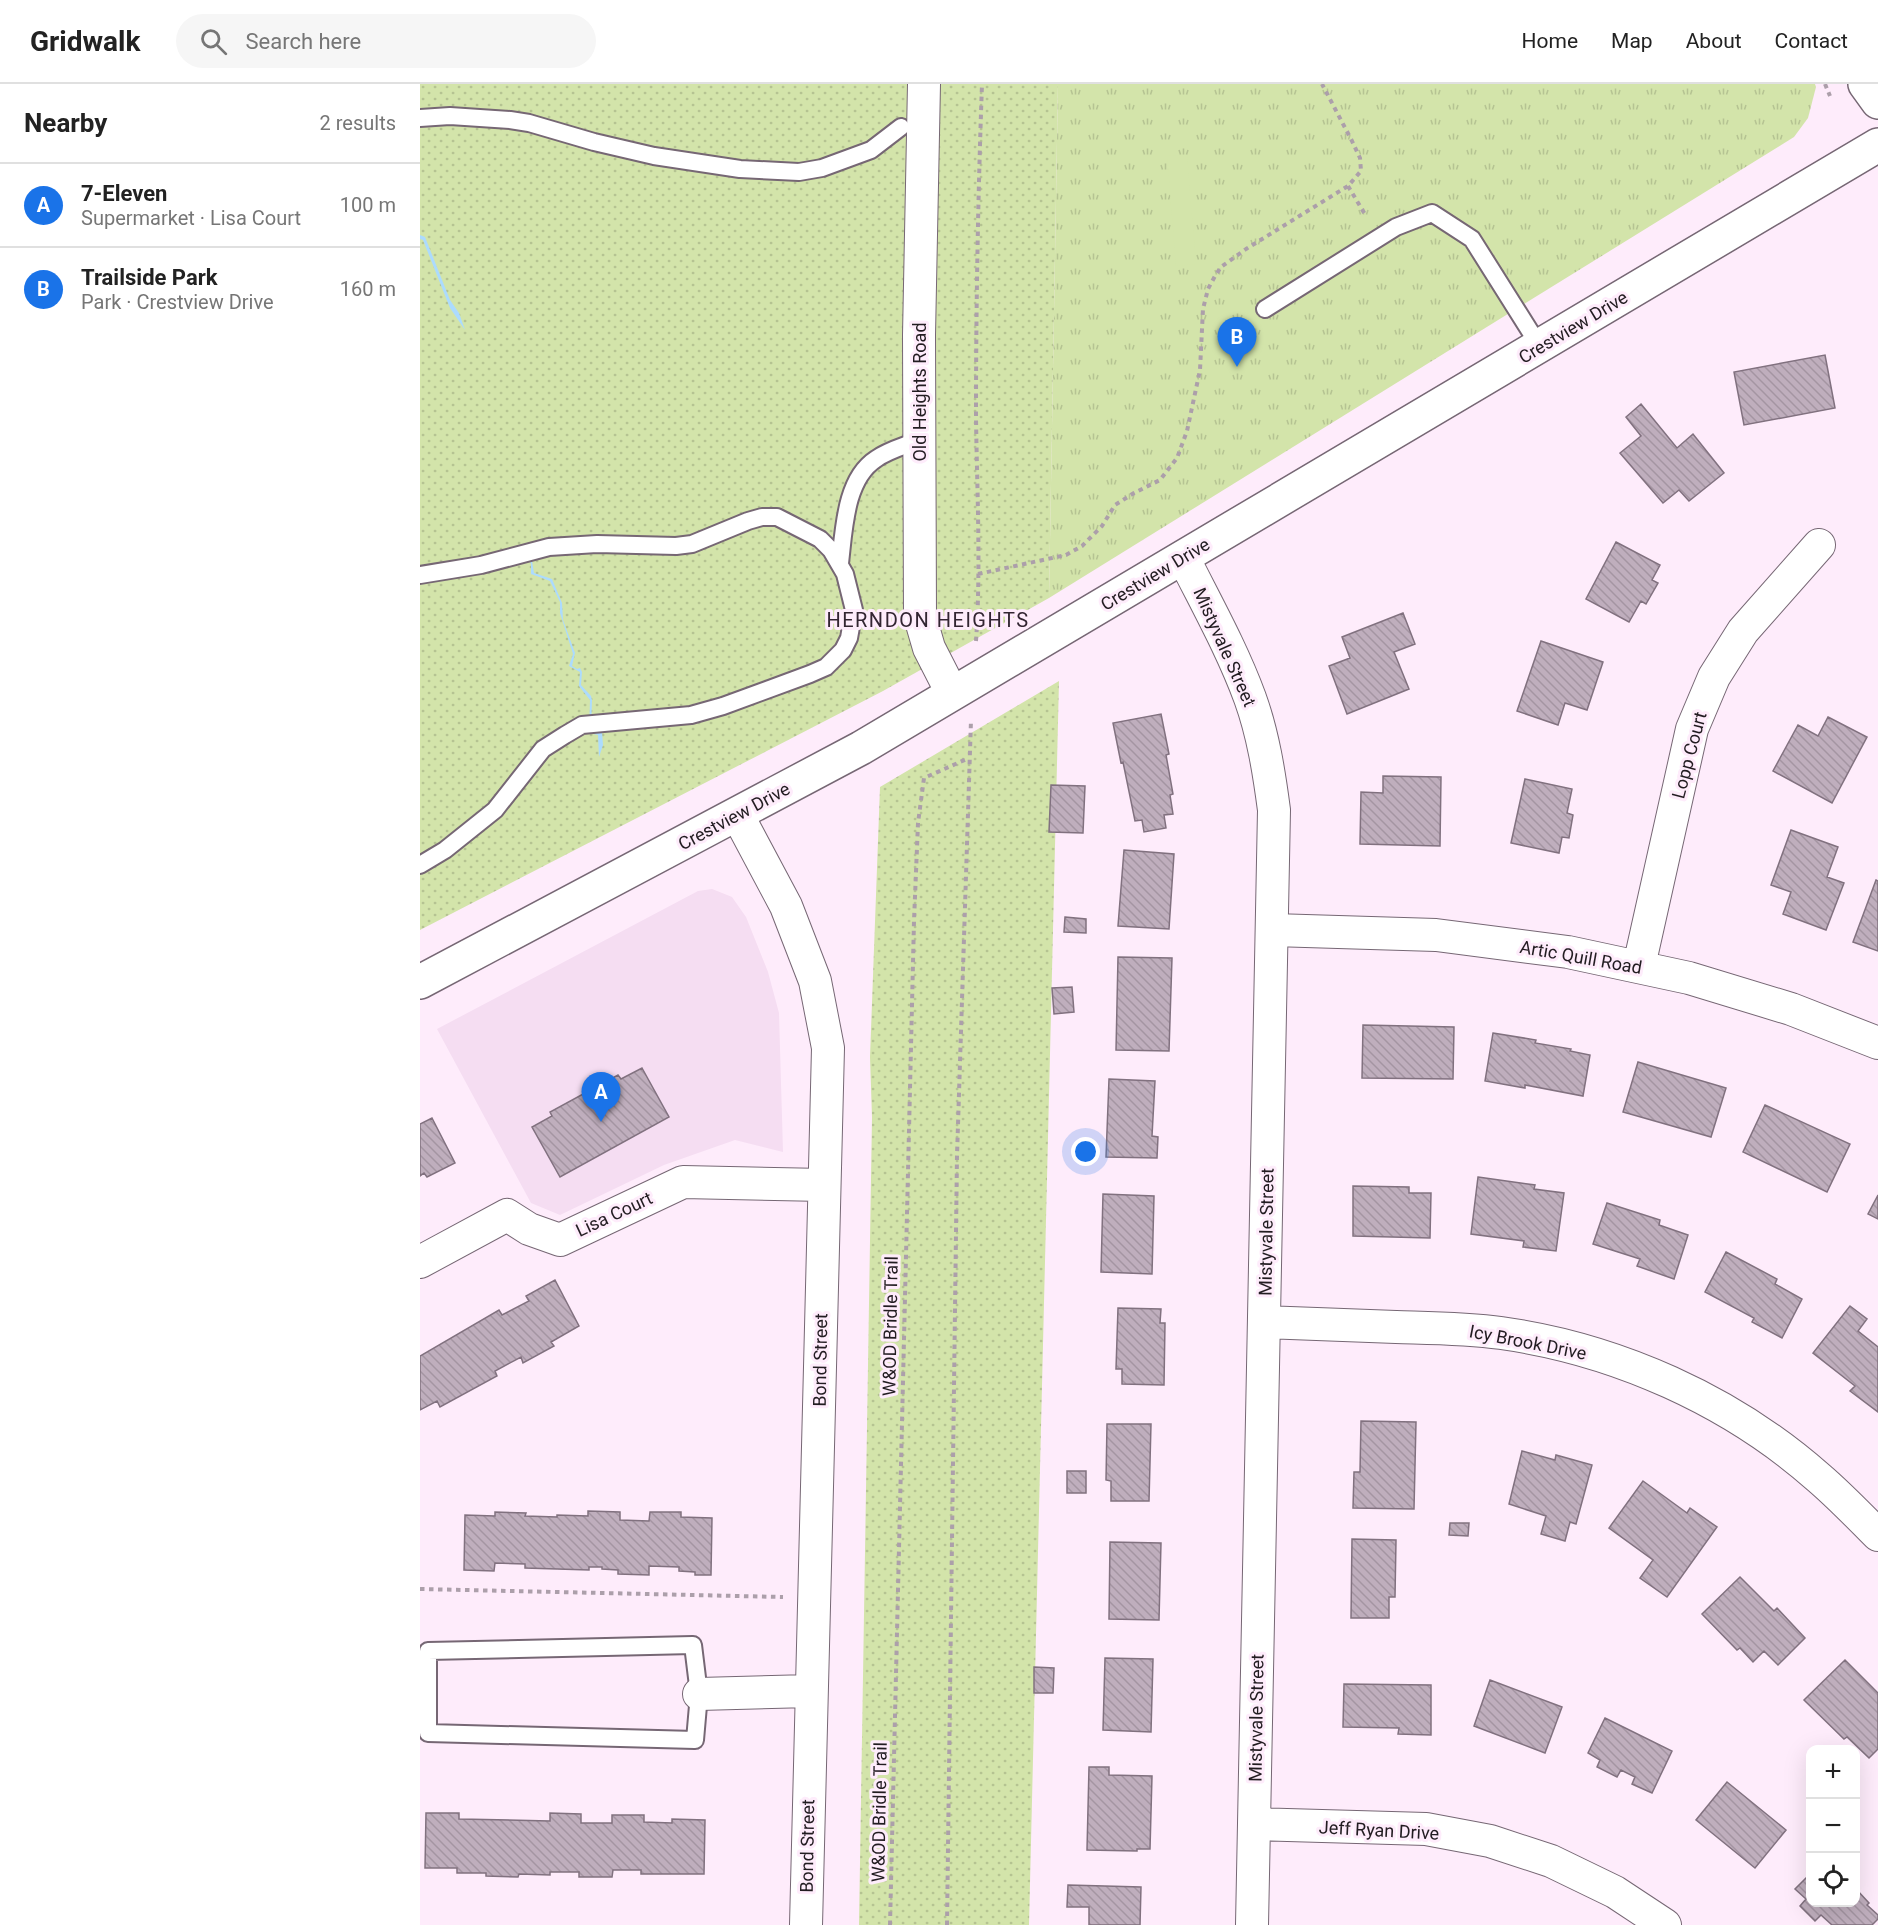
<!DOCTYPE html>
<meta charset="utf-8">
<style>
:root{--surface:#fff;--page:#f6f6f6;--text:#222;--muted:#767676;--line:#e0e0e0;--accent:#1a73e8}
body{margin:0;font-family:Roboto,sans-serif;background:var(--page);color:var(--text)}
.controls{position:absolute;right:18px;bottom:18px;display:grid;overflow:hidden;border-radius:12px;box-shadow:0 6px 24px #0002}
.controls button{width:54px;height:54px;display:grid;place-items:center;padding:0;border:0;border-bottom:2px solid var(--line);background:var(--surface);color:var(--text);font:30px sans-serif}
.you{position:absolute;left:666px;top:1068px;width:21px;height:21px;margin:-15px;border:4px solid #fff;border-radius:50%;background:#1a73e8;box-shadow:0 0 0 9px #1a73e833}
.badge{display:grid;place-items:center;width:39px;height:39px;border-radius:50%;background:var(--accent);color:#fff;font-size:20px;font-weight:700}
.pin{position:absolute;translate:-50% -50px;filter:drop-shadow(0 2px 3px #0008)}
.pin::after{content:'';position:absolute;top:32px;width:21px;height:18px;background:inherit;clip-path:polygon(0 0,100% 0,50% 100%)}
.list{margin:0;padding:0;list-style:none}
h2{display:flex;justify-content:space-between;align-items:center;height:78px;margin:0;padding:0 24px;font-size:26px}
h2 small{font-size:20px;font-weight:400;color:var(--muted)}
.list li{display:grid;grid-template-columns:39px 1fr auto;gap:18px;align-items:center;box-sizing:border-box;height:84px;padding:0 24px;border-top:2px solid var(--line)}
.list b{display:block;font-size:22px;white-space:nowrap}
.list p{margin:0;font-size:20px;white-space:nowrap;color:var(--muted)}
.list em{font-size:20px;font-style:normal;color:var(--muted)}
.icon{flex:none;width:33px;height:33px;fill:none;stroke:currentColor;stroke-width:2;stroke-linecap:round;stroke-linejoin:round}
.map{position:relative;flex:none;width:1458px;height:1841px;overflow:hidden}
header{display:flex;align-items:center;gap:36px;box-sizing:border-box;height:84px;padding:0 30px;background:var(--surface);border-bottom:2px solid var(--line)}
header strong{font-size:28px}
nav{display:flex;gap:33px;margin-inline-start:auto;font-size:21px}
.search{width:420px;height:54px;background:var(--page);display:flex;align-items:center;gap:15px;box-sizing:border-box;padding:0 21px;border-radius:33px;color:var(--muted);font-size:22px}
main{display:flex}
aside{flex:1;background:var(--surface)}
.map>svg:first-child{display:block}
.built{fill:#f5ddf2}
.grass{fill:url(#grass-dots)}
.park{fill:url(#park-tufts)}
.pitch{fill:#d3e4aa}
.water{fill:#acdbfe}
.building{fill:url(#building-back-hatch);stroke:#81717f;stroke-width:1.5}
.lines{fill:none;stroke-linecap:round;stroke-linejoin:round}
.lane-casing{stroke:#766774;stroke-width:20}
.street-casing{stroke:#766774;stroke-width:34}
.secondary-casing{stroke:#766774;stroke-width:36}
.path{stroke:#ac9faa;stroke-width:4;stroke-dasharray:4.5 4.5;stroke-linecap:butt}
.lane{stroke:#fff;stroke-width:16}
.street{stroke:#fff;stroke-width:32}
.secondary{stroke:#fff;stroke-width:33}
.labels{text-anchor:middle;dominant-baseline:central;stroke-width:6;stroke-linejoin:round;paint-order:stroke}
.street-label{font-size:18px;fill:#221c21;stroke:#feecfb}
.neighbourhood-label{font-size:20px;letter-spacing:1.5px;fill:#322531;stroke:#feecfb}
</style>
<header>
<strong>Gridwalk</strong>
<div class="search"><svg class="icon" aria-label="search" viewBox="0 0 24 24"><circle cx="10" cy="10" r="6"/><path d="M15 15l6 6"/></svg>Search here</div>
<nav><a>Home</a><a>Map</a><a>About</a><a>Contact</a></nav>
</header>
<main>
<aside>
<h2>Nearby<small>2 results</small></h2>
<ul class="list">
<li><span class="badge">A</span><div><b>7-Eleven</b><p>Supermarket · Lisa Court</p></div><em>100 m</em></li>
<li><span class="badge">B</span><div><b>Trailside Park</b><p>Park · Crestview Drive</p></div><em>160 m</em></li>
</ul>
</aside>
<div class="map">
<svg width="1458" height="1841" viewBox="0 0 1458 1841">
<defs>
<pattern id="grass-dots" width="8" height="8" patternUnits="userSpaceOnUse" patternTransform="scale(1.5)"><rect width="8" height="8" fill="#d3e4aa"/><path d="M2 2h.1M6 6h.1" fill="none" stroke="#b5c392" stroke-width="1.8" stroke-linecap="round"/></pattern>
<pattern id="park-tufts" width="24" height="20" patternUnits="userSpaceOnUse" patternTransform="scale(1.5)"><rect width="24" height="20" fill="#d3e4aa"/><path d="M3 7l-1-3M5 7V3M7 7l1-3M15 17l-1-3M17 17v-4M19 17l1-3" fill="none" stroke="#b5c392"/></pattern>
<pattern id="building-back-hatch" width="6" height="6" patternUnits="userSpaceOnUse" patternTransform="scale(1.5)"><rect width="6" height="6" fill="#bfaebd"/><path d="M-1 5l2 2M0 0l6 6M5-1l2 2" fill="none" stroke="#a495a2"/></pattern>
</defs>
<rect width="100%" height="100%" fill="#feecfb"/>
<path class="built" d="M292,805L312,813L326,833L348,888L359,929L363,1068L315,1056L244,1081L140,1131L111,1119L17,945L278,807Z"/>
<path class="grass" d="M0,0H638L629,514L463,607L0,846Z
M639,597L609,1841H439L452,1033L450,973L460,703Z"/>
<path class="park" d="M638,0H1395L1396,3L1388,34L1374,53L629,514Z"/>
<path class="pitch" d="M767,71L776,180L756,182L747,72Z"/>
<path class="water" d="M0,151L5,153L30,216L39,229L45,246L30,224L3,156L0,155Z
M108,473L112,477L114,489L132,495L142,519L143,536L155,569L152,582L157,585L160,584L162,588L161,601L171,612L172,616L171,646L175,648H182L183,661L179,673L178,651L169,649L170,616L159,602L160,588L149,582L153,570L140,529V518L130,497L111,490V480Z"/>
<path class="building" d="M1405,271L1415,324L1324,341L1314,288Z
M1221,320L1257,364L1273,350L1304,389L1269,417L1259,406L1243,419L1200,369L1221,352L1206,333Z
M1196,458L1240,481L1232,496L1238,499L1226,520L1221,517L1209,538L1166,515Z
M983,529L995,560L974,568L989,605L927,630L909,582L930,574L922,553Z
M1121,557L1183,578L1167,626L1145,619L1138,641L1097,627Z
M741,630L749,670L746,671L753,710L750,711L753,730L744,731L746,744L724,748L722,736L715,737L703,678L701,679L693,639Z
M1408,633L1447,653L1412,719L1353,687L1378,641L1398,652Z
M963,692L1021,693L1020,762L940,760L941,708L963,709Z
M1105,695L1152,705L1147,729L1153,731L1149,754L1142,753L1139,769L1091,759Z
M631,701L665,702L663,749L629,748Z
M1371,746L1418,763L1407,793L1424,799L1406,846L1363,830L1371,808L1351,801Z
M704,766L754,770L749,845L698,842Z
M1456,796L1458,797V867L1433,858Z
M645,833L666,835V849L644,848Z
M698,873L752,874L749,967L696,966Z
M652,903L654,928L634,930L632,904Z
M943,941L1034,943L1033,995L942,994Z
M1073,949L1116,956L1115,959L1151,965L1150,967L1170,971L1163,1012L1105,1001V1004L1065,997Z
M1218,978L1306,1004L1291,1053L1203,1028Z
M222,984L249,1033L140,1093L112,1043L132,1032L130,1028L198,991L201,995Z
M689,995L735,997L732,1052L738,1053L737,1074L686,1073Z
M1345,1021L1430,1060L1407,1108L1323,1068Z
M12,1034L35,1079L7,1093L4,1089L0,1092V1040Z
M1058,1093L1115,1101L1114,1105L1144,1109L1136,1167L1103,1163L1104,1157L1051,1150Z
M933,1102L989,1103V1109H1011L1010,1154L933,1152Z
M683,1110L734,1112L732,1190L681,1188Z
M1458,1111V1135L1448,1130Z
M1187,1119L1240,1136L1239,1141L1268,1151L1254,1195L1217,1182L1220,1175L1173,1160Z
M1306,1168L1357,1195L1355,1200L1382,1215L1362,1254L1332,1238L1334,1234L1285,1208Z
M135,1196L159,1242L131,1258L134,1262L103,1279L101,1273L75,1287L77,1292L20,1323L17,1317L0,1326V1272L79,1226L82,1231L109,1217L106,1212Z
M1430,1222L1447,1235L1438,1247L1458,1263V1328L1430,1307L1435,1302L1393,1269Z
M698,1224L741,1225L740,1239H745L744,1301L702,1300V1285H696Z
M941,1337L996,1338L994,1425L933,1424L934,1388H940Z
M687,1340H731L729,1417H691V1397L686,1396Z
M1102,1367L1135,1376L1136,1371L1172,1381L1156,1440L1150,1438L1145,1457L1121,1450L1126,1432L1089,1420Z
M647,1387H666V1409H647Z
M1223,1397L1267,1429L1270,1424L1297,1443L1247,1513L1220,1494L1233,1476L1189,1444Z
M168,1427L200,1428V1436L229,1437L230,1428H261V1433L292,1434L291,1491H275V1488L259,1487V1483L229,1482V1491L198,1490V1486L182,1485V1483H169V1486L105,1484V1480L75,1479L74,1487L44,1486L45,1431L75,1432V1428L106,1429L105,1432L137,1433V1431L168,1432Z
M1030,1439H1049L1048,1452L1029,1451Z
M932,1455L976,1456L975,1513H969V1534H931Z
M690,1458L741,1459L739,1536L689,1535Z
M1320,1493L1354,1527L1357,1524L1385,1554L1358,1581L1344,1567L1333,1578L1320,1564L1317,1566L1282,1530Z
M685,1574L733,1575L731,1648L683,1646Z
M1425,1576L1458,1609V1665L1449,1674L1427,1653L1424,1655L1384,1616Z
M614,1583L634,1584L633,1609H614Z
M1070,1596L1142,1623L1125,1669L1054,1642Z
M924,1600L1011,1601V1651L978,1650L979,1644L923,1643Z
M1185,1634L1252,1667L1232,1709L1212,1700L1215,1693L1201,1686L1197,1693L1177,1683L1180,1676L1168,1669Z
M669,1683H689V1691L732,1692L730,1765H717V1767L667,1766Z
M1307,1698L1366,1746L1335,1784L1276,1736Z
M6,1729H39V1735L130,1737V1729L161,1730V1739H192V1731H224V1738L252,1739V1735L285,1736L284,1790H221V1786H193L192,1793H159V1788H130V1791L99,1790L98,1793L66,1792V1789H37V1784H5Z
M1390,1790V1818H1436V1805L1449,1819L1447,1821L1458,1831V1835L1452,1841H1412L1401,1831L1395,1837L1380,1822L1386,1815L1375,1805Z
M648,1801L721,1803L720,1841H669V1823H647Z"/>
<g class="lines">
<defs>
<path id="lane" d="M0,34L30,32L90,36L109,39L174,58L234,72L320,85L379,88L402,84L451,66L481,43
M845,225L976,143L1012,129L1052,155L1120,263
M420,479C424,446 425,395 456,375C468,366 485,362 499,356
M0,491L61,481L129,463L177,460L256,462L272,460L328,437L342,433H357L400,455L411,466L425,490L434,526L429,554L423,566L406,583L390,590L303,622L271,631L162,641L145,651L123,665L75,726L25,766L0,781
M273,1561L279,1610L275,1656L8,1649V1567Z"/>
<path id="street" d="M504,0L499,251L500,533L509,564L532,609
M763,473C786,519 812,565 830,614C843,650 849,688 854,726L832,1841
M317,730L366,822L395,897L408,964L386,1841
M853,846L1016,851L1148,868L1269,894L1371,925L1458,959
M1219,882L1272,645L1294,593L1323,547L1399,461
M0,1178L87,1131L109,1145L140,1156L263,1098L404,1101
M844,1238C888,1240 932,1241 976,1243C1011,1244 1046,1244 1081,1249C1196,1265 1311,1316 1399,1394C1420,1412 1439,1432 1458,1451
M279,1610L390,1607
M834,1740L1006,1745L1070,1757L1131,1777L1195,1808L1245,1841"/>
<path id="secondary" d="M1445,0L1458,18
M0,898L441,664L1458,61"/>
</defs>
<use href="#lane" class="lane-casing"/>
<use href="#street" class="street-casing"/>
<use href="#secondary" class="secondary-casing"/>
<path class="path" d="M1405,0L1410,12
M928,102L946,132
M558,490L646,471L662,462L682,442L695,421L714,409L740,396L757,374L767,347L780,286L783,225L788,205L795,192L801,183L826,165L928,102L941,87L940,74L932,57L902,0
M556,557C561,483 557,408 556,333C556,222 558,111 562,0
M0,1505L363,1513
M470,1841L494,837L498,739L504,694L549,674
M527,1841L537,1072L551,636"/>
<use href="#lane" class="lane"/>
<use href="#street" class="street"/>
<use href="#secondary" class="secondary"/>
</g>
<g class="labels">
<g class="street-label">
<text transform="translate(1153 243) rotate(-31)">Crestview Drive</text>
<text transform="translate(499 308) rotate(-90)">Old Heights Road</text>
<text transform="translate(735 490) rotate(-31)">Crestview Drive</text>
<text transform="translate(805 563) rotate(66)">Mistyvale Street</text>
<text transform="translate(1269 671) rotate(-75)">Lopp Court</text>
<text transform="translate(314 732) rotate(-28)">Crestview Drive</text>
<text transform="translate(1161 873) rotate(10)">Artic Quill Road</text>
<text transform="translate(194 1130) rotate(-25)">Lisa Court</text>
<text transform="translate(846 1148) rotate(-89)">Mistyvale Street</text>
<text transform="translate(470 1242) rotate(-89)">W&amp;OD Bridle Trail</text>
<text transform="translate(1108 1258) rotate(11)">Icy Brook Drive</text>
<text transform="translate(400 1276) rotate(-89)">Bond Street</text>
<text transform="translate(836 1634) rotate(-89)">Mistyvale Street</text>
<text transform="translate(459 1728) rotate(-89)">W&amp;OD Bridle Trail</text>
<text transform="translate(959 1746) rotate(3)">Jeff Ryan Drive</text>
<text transform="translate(387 1762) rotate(-89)">Bond Street</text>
</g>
<g class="neighbourhood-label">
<text x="508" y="536">HERNDON HEIGHTS</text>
</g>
</g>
</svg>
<div class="controls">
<button>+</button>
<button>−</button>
<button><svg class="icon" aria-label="locate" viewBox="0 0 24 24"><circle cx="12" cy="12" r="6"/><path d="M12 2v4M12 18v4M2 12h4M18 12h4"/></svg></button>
</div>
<div class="you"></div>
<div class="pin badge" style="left:181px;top:1038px">A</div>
<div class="pin badge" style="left:817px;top:283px">B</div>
</div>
</main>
